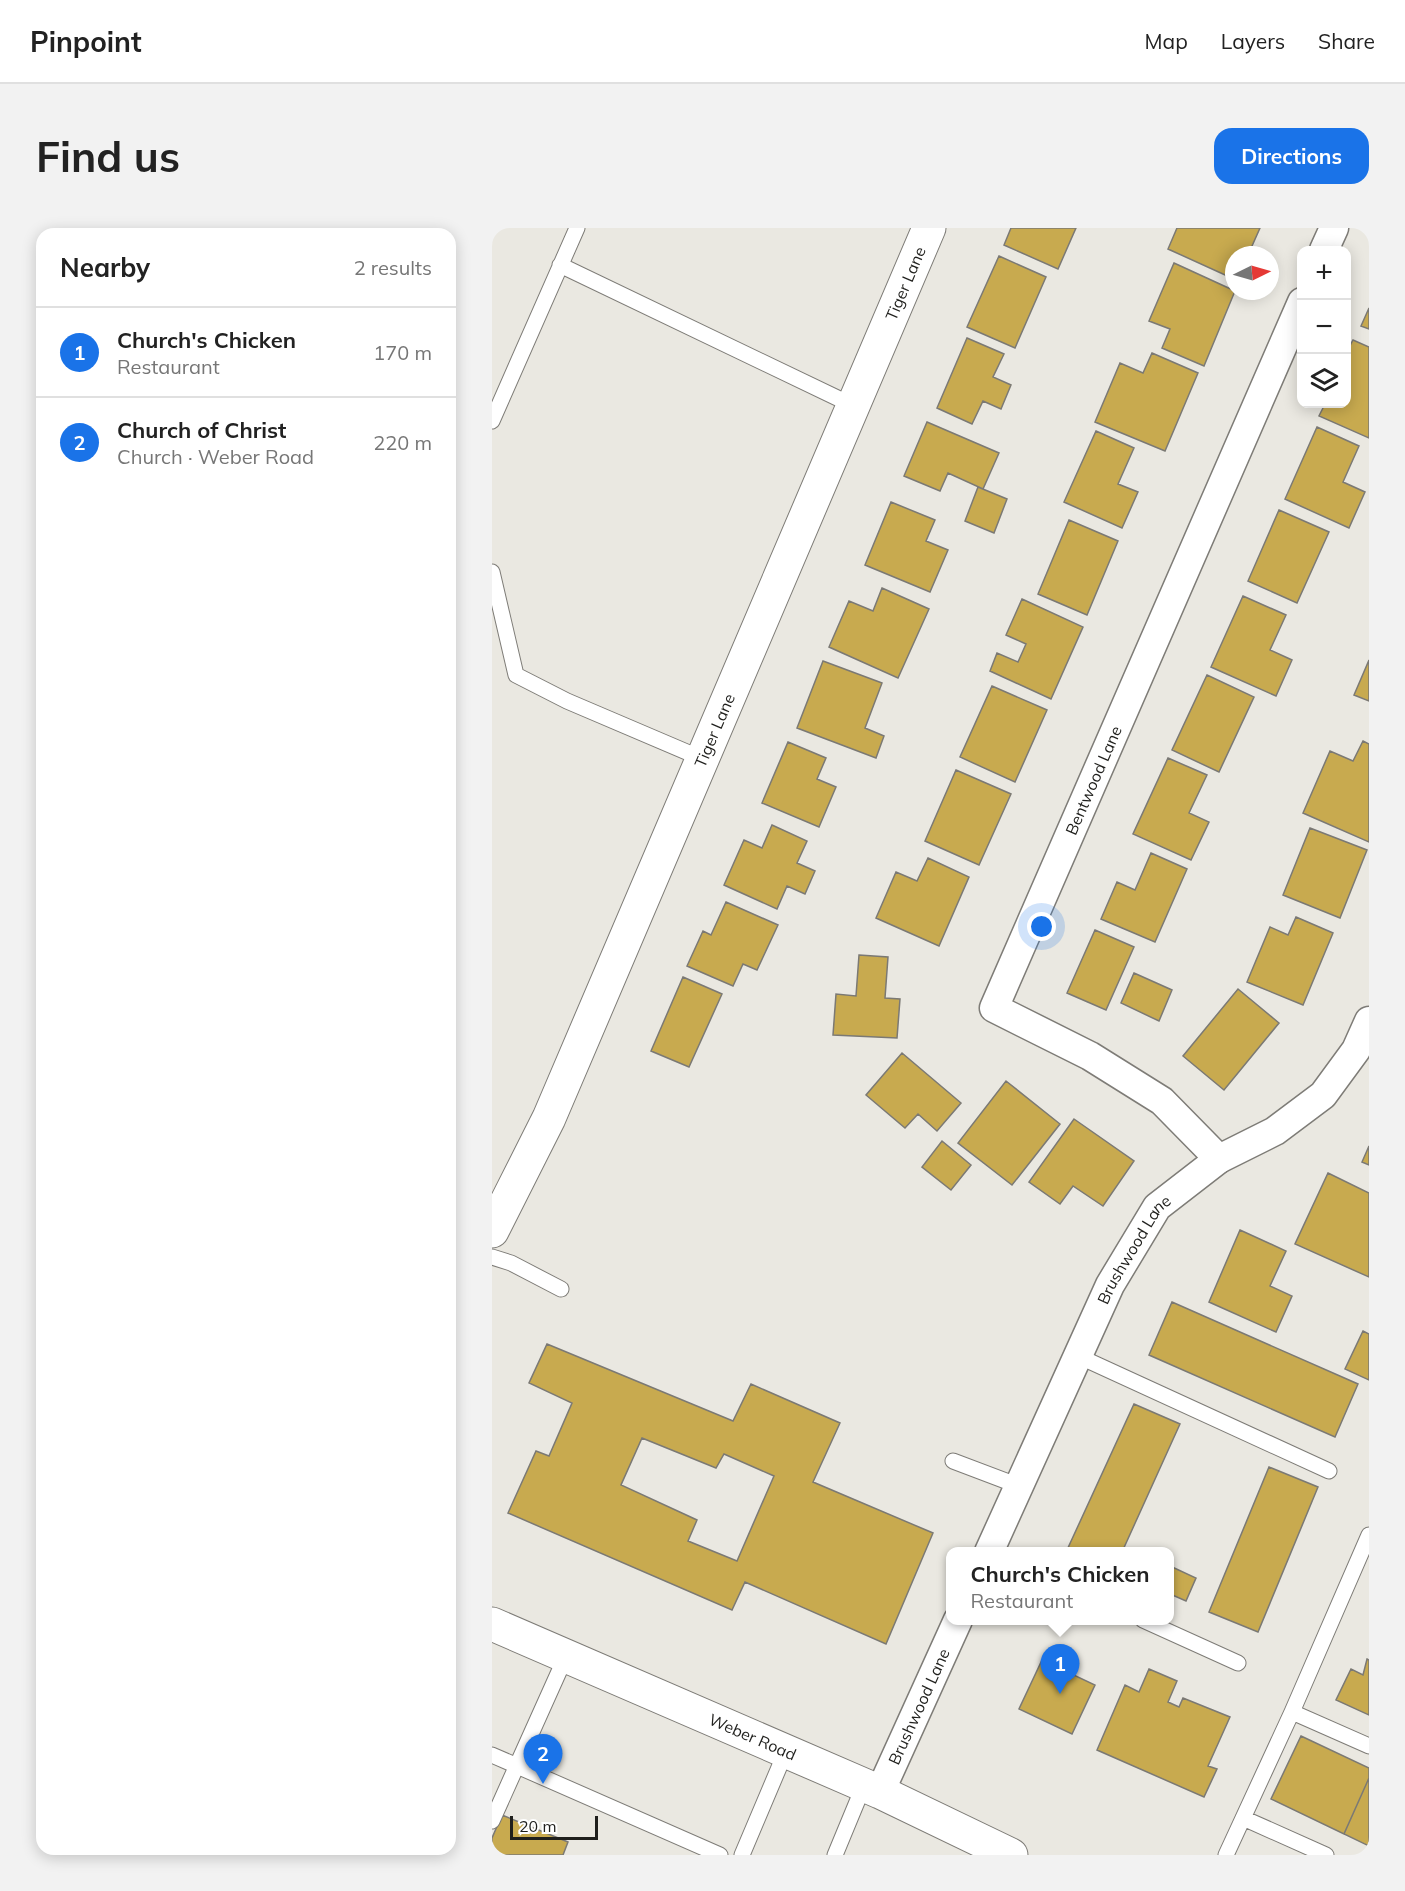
<!DOCTYPE html>
<meta charset="utf-8">
<style>
:root{--surface:#fff;--page:#f2f2f2;--text:#222;--muted:#767676;--line:#e0e0e0;--accent:#1a73e8}
body{margin:0;font-family:Mulish,sans-serif;background:var(--page);color:var(--text)}
.controls{position:absolute;right:18px;top:18px;display:grid;overflow:hidden;border-radius:12px;box-shadow:0 3px 15px #0003}
.controls button{width:54px;height:54px;display:grid;place-items:center;padding:0;border:0;border-bottom:2px solid var(--line);background:var(--surface);color:var(--text);font:30px sans-serif}
.compass{position:absolute;left:733px;top:18px;width:54px;height:54px;border-radius:50%;background:var(--surface);box-shadow:0 3px 15px #0003;rotate:85deg}
.scale{position:absolute;left:18px;bottom:15px;width:88px;box-sizing:border-box;padding-left:6px;border:3px solid #1f1f1c;border-top:0;font-size:16px;line-height:21px;white-space:nowrap;color:#1f1f1c;-webkit-text-stroke:4px #fff;paint-order:stroke}
.you{position:absolute;left:550px;top:699px;width:21px;height:21px;margin:-15px;border:4px solid #fff;border-radius:50%;background:#1a73e8;box-shadow:0 0 0 9px #1a73e833}
.badge{display:grid;place-items:center;width:39px;height:39px;border-radius:50%;background:var(--accent);color:#fff;font-size:20px;font-weight:700}
.pin{position:absolute;translate:-50% -50px;filter:drop-shadow(0 2px 3px #0008)}
.pin::after{content:'';position:absolute;top:32px;width:21px;height:18px;background:inherit;clip-path:polygon(0 0,100% 0,50% 100%)}
.popup{position:absolute;left:454px;top:1319px;width:228px;height:78px;box-sizing:border-box;display:grid;place-content:center;border-radius:12px;background:var(--surface);filter:drop-shadow(0 2px 4px #0005);font-size:20px;white-space:nowrap;color:var(--muted)}
.popup b{font-size:22px;color:var(--text)}
.popup::after{content:'';position:absolute;left:50%;top:100%;margin-left:-12px;border:12px solid transparent;border-top-color:var(--surface)}
.list{margin:0;padding:0;list-style:none}
h2{display:flex;justify-content:space-between;align-items:center;height:78px;margin:0;padding:0 24px;font-size:26px}
h2 small{font-size:20px;font-weight:400;color:var(--muted)}
.list li{display:grid;grid-template-columns:39px 1fr auto;gap:18px;align-items:center;box-sizing:border-box;height:90px;padding:0 24px;border-top:2px solid var(--line)}
.list b{display:block;font-size:22px;white-space:nowrap}
.list p{margin:0;font-size:20px;white-space:nowrap;color:var(--muted)}
.list em{font-size:20px;font-style:normal;color:var(--muted)}
.icon{flex:none;width:33px;height:33px;fill:none;stroke:currentColor;stroke-width:2;stroke-linecap:round;stroke-linejoin:round}
.map{position:relative;flex:none;width:877px;height:1627px;overflow:hidden;border-radius:18px}
header{display:flex;align-items:center;gap:36px;box-sizing:border-box;height:84px;padding:0 30px;background:var(--surface);border-bottom:2px solid var(--line)}
header strong{font-size:28px}
nav{display:flex;gap:33px;margin-inline-start:auto;font-size:21px}
.intro{display:flex;align-items:center;justify-content:space-between;box-sizing:border-box;height:144px;padding:0 36px}
h1{margin:0;font-size:42px}
.button{padding:15px 27px;border-radius:18px;background:var(--accent);color:#fff;font-size:21px;font-weight:700}
main{display:flex;gap:36px;padding:0 36px}
aside{flex:1;background:var(--surface);border-radius:18px;box-shadow:0 3px 15px #0003}
.map>svg:first-child{display:block}
.building{fill:#c8aa4f;stroke:#7b7974;stroke-width:1.5;fill-rule:evenodd}
.lines{fill:none;stroke-linecap:round;stroke-linejoin:round}
.lane-casing{stroke:#7e7c77;stroke-width:17}
.street-casing{stroke:#7e7c77;stroke-width:31}
.secondary-casing{stroke:#7e7c77;stroke-width:35}
.lane{stroke:#fff;stroke-width:15}
.street{stroke:#fff;stroke-width:28}
.secondary{stroke:#fff;stroke-width:33}
.labels{text-anchor:middle;dominant-baseline:central;stroke-width:4.5;stroke-linejoin:round;paint-order:stroke}
.street-label{font-size:16px;fill:#1f1f1c;stroke:#fff}
</style>
<header>
<strong>Pinpoint</strong>
<nav><a>Map</a><a>Layers</a><a>Share</a></nav>
</header>
<div class="intro"><h1>Find us</h1><a class="button">Directions</a></div>
<main>
<aside>
<h2>Nearby<small>2 results</small></h2>
<ul class="list">
<li><span class="badge">1</span><div><b>Church's Chicken</b><p>Restaurant</p></div><em>170 m</em></li>
<li><span class="badge">2</span><div><b>Church of Christ</b><p>Church · Weber Road</p></div><em>220 m</em></li>
</ul>
</aside>
<div class="map">
<svg width="877" height="1627" viewBox="0 0 877 1627">
<rect width="100%" height="100%" fill="#eae8e1"/>
<path class="building" d="M519,0H584L566,41L512,17Z
M685,0H768L756,27H742V51L676,21Z
M507,28L554,49L523,120L475,99Z
M682,35L743,63L712,138L670,120L678,101L657,93Z
M877,80V101L869,98Z
M475,110L512,126L501,149L519,157L509,181L491,173L480,196L445,180Z
M861,112L877,119V210L827,188L833,176H854V125Z
M660,125L706,145L673,223L603,194L628,135L651,145Z
M435,194L507,225L491,261L456,245L448,263L412,248Z
M825,199L867,218L851,254L873,264L857,300L793,271Z
M604,203L642,220L626,256L646,264L630,300L572,274Z
M486,259L515,271L502,305L473,293Z
M399,274L443,292L434,313L456,322L438,364L373,337Z
M787,282L837,304L805,375L756,353Z
M577,292L626,313L595,387L546,366Z
M390,360L437,381L406,450L337,419L357,373L381,383Z
M751,368L794,387L778,422L800,432L784,468L719,439Z
M530,371L591,399L559,471L498,443L505,425L526,434L534,416L514,407Z
M877,432V473L862,467Z
M331,433L390,455L373,500L392,508L384,530L305,500Z
M715,447L762,469L727,544L680,522Z
M500,458L555,482L523,554L468,529Z
M871,513L877,516V614L811,585L838,523L861,533Z
M296,514L334,530L325,551L344,559L327,599L270,575Z
M676,530L715,547L697,585L717,594L699,632L641,606Z
M464,542L519,566L487,637L433,613Z
M280,597L315,613L305,635L323,643L313,666L295,658L285,681L232,657L252,612L270,620Z
M818,600L875,622L848,690L791,667Z
M659,625L695,641L663,714L609,691L625,654L643,662Z
M436,630L477,649L447,718L384,690L404,644L425,653Z
M234,674L286,697L265,742L251,736L241,758L195,738L211,703L219,707Z
M804,689L841,705L811,777L755,754L778,699L796,707Z
M603,702L642,719L614,782L575,765Z
M367,727L396,729L393,770L408,771L405,810L341,807L344,766L364,768Z
M642,745L680,762L667,793L629,775Z
M191,749L230,766L197,839L159,823Z
M746,761L787,795L732,862L691,828Z
M410,825L469,875L445,903L426,886L413,900L374,867Z
M514,853L568,896L520,957L466,915Z
M582,891L642,933L611,978L581,958L568,976L537,954Z
M450,913L479,937L459,962L430,939Z
M877,918V937L870,934Z
M836,945L877,965V1049L803,1016Z
M748,1002L794,1023L778,1058L800,1068L784,1104L717,1074Z
M680,1074L866,1156L843,1209L657,1127Z
M871,1103L877,1106V1152L853,1141Z
M55,1116L241,1193L259,1156L348,1195L321,1254L441,1305L394,1416L253,1354L240,1382L16,1285L44,1223L57,1228L80,1175L37,1155ZM150,1210L224,1240L232,1226L282,1248L245,1333L196,1313L205,1292L129,1257Z
M642,1176L688,1196L630,1324H578L575,1322Z
M777,1239L826,1259L766,1404L717,1384Z
M678,1338L704,1350L694,1373L678,1366Z
M875,1431L877,1432V1487L844,1472L859,1441L871,1447Z
M550,1432L603,1457L580,1506L527,1481Z
M657,1441L685,1453L676,1474L687,1479L691,1470L738,1489L716,1538L725,1541L712,1569L605,1522L633,1457L647,1464Z
M809,1508L877,1540V1550L852,1606L779,1571Z
M877,1550V1618L852,1606Z
M10,1587L76,1614L71,1627H0V1610Z"/>
<g class="lines">
<defs>
<path id="lane" d="M68,37L362,178
M0,193L85,0
M0,344L24,447L75,473L211,531
M0,1029L19,1035L69,1061
M586,1128L837,1243
M461,1233L527,1258
M651,1392L746,1435
M800,1484L877,1518
M0,1527L228,1627
M751,1590L834,1627
M0,1593L74,1428
M250,1627L294,1523
M343,1627L372,1557
M734,1627L800,1484L877,1307"/>
<g id="street">
<path d="M832,22L842,0"/>
<path id="s1" d="M727,931L670,873L598,828L502,780L810,74"/>
<path id="s2" d="M497,1324L618,1057L665,979L727,931L783,903L831,867L864,822L877,793"/>
<path id="s3" d="M388,1564L466,1392"/>
</g>
<g id="secondary">
<path id="s4" d="M0,1003L57,890L437,0"/>
<path id="s5" d="M0,1396L388,1564L519,1627"/>
</g>
</defs>
<use href="#lane" class="lane-casing"/>
<use href="#street" class="street-casing"/>
<use href="#secondary" class="secondary-casing"/>
<use href="#lane" class="lane"/>
<use href="#street" class="street"/>
<use href="#secondary" class="secondary"/>
</g>
<g class="labels">
<g class="street-label">
<text stroke="none"><textPath href="#s4" startOffset="1034">Tiger Lane</textPath></text>
<text stroke="none"><textPath href="#s4" startOffset="548">Tiger Lane</textPath></text>
<text stroke="none"><textPath href="#s1" startOffset="522">Bentwood Lane</textPath></text>
<text stroke="none"><textPath href="#s2" startOffset="336">Brushwood Lane</textPath></text>
<text stroke="none"><textPath href="#s3" startOffset="94">Brushwood Lane</textPath></text>
<text stroke="none"><textPath href="#s5" startOffset="284">Weber Road</textPath></text>
</g>
</g>
</svg>
<div class="controls">
<button>+</button>
<button>−</button>
<button><svg class="icon" aria-label="layers" viewBox="0 0 24 24"><path d="M12 4l9 5-9 5-9-5zM3 14l9 5 9-5"/></svg></button>
</div>
<svg class="compass" viewBox="-18 -18 36 36"><path d="M0-13l5 13h-10z" fill="#e53935"/><path d="M0 13l5-13h-10z" fill="#767676"/></svg>
<div class="scale">20 m</div>
<div class="you"></div>
<div class="pin badge" style="left:568px;top:1466px">1</div>
<div class="popup"><b>Church's Chicken</b>Restaurant</div>
<div class="pin badge" style="left:51px;top:1556px">2</div>
</div>
</main>
